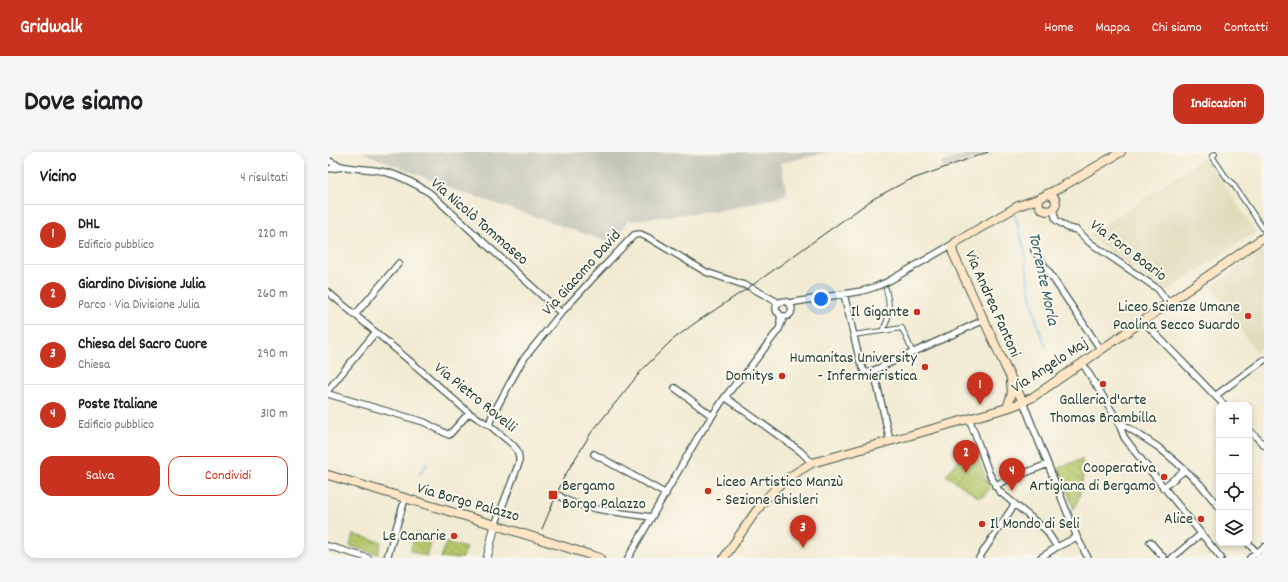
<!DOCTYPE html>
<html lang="it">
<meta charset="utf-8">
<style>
:root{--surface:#fff;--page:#f6f6f6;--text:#202124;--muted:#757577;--line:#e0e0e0;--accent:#c8321e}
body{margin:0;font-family:Dekko,sans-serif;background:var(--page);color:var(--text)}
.controls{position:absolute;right:12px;bottom:12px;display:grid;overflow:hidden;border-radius:8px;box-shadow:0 2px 6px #0003}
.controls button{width:36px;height:36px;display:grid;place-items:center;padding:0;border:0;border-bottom:1px solid var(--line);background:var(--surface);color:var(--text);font:20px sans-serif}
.you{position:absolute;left:493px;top:147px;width:14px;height:14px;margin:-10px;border:3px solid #fff;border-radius:50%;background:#1a73e8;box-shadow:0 0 0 6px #1a73e833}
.badge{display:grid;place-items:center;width:26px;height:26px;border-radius:50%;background:var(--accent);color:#fff;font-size:13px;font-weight:700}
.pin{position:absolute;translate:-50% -33px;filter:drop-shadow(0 1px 2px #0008)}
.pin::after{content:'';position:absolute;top:21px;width:14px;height:12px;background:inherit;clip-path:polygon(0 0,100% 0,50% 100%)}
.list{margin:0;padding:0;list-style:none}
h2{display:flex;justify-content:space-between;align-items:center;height:52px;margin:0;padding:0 16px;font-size:17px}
h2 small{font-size:13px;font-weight:400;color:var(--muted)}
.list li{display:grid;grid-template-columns:26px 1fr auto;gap:12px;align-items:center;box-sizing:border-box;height:60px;padding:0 16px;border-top:1px solid var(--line)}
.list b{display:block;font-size:15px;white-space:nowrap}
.list p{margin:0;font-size:13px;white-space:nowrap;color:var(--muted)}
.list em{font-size:13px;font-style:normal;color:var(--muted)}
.actions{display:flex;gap:8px;padding:12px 16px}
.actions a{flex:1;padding:9px 0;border:1px solid var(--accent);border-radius:12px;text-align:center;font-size:14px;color:var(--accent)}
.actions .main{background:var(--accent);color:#fff}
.icon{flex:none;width:22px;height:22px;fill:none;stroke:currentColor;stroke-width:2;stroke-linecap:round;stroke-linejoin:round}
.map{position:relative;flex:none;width:936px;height:406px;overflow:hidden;border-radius:12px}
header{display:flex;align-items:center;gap:24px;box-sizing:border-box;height:56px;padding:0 20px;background:var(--accent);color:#fff}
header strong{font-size:19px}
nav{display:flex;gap:22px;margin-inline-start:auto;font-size:14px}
.intro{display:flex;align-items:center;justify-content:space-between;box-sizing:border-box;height:96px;padding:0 24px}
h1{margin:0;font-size:28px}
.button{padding:10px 18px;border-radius:12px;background:var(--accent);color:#fff;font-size:14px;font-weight:700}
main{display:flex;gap:24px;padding:0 24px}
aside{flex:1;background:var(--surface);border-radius:12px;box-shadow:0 2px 6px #0003}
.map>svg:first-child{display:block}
.built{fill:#e0dcbb}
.railway{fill:#c4c5b9}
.park{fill:url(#park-dots);stroke:#6a8250}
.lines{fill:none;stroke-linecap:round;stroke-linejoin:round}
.stream{stroke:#65b2df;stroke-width:1.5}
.pedestrian-casing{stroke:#3f574c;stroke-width:6}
.minor-casing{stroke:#3f574c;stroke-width:8}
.tertiary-casing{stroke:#3f574c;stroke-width:9}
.secondary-casing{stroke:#3f574c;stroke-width:10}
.pedestrian{stroke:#fff;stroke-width:4}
.minor{stroke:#fff;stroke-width:5.5}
.tertiary{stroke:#fff;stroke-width:7}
.secondary{stroke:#fde5c5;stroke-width:8}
.tram{stroke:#1f3d34;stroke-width:1}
.poi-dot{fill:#c8321e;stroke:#fbf7ec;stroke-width:1.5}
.labels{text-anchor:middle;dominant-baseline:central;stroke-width:4;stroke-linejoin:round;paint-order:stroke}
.street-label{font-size:16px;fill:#1f3d34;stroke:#fbf7ec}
.poi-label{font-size:16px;fill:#1f3d34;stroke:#fbf7ec;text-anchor:end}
.water-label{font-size:17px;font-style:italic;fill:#346067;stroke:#fbf7ec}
</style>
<header>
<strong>Gridwalk</strong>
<nav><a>Home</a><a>Mappa</a><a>Chi siamo</a><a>Contatti</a></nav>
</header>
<div class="intro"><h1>Dove siamo</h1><a class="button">Indicazioni</a></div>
<main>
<aside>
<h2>Vicino<small>4 risultati</small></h2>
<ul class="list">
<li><span class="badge">1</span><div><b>DHL</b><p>Edificio pubblico</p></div><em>220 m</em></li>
<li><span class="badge">2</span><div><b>Giardino Divisione Julia</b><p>Parco · Via Divisione Julia</p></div><em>260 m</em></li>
<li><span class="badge">3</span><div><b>Chiesa del Sacro Cuore</b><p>Chiesa</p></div><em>290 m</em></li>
<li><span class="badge">4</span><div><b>Poste Italiane</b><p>Edificio pubblico</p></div><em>310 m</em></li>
</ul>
<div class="actions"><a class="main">Salva</a><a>Condividi</a></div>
</aside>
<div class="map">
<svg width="936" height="406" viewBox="0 0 936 406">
<defs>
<pattern id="park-dots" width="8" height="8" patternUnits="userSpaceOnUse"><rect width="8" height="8" fill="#b5c86b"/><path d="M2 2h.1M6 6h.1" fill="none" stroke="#93a459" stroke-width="1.8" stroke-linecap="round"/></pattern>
</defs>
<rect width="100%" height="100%" fill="#fbf7ec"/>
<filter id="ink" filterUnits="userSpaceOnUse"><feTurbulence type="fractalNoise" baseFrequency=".025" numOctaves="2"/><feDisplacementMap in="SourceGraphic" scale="8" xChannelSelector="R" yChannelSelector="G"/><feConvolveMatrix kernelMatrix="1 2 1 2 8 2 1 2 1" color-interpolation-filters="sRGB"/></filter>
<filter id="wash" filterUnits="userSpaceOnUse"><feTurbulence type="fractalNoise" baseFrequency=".012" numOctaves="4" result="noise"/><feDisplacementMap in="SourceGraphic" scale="16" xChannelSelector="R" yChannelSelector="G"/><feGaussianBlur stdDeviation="0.9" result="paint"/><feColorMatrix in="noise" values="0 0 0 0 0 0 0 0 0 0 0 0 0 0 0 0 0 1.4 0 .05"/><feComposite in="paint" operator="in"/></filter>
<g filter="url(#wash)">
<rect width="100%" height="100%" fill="#f2ebd4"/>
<path class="built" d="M877,5L928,80L839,139L763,86L762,83Z
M936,97V194L928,200L883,134Z"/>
<path class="railway" d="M34,0H501L452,11L459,41L454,44L399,57L300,69L283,91L125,37Z
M644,0H666L616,17L613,11Z"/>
<path class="park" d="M646,296L649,302L648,303V305H650L657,325L656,326L657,328L658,327L662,336L656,344H653L651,346L618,323L631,308Z
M754,307C756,325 754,341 746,357L730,316Z
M88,381L104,386L98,404L82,399Z
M25,382L53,390L50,402L22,394Z
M118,390L138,396L135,406H113Z"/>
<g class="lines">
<path class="stream" d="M687,63L697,100L700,129L709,172L718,195
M92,322L100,310"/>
</g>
</g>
<g filter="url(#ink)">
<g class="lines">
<defs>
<path id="pedestrian" d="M887,2L884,4L900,28L903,29L936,78
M558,137C562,153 563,165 554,179L574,176L585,201
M525,183L554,179"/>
<path id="minor" d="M0,8C14,19 41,15 57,20C74,24 88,32 102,41L233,161
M0,17L15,15
M725,57L728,68L740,76L749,78L761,90L830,137L841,152
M706,98L773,198
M0,140L96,221L141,261L161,273L184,292L189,298L191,305V311L167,373
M516,142L532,210L536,219L540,221L656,168
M27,163L71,111
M454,164H460L463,161L464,156L461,151
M815,169L896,253
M452,171C452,168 453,166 452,163C450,158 449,163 448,157C448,149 456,148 461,151L534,139L547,135L559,130L625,92
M755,212L790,269L830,295L848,310L872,332L891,355
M546,219L562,289
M347,236L384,264
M0,238L47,181
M0,242L96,270L121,283L141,261
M887,244L936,208
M397,245L472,299L484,311
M695,250L749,385L760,406
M641,266L661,321L671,339L718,378L729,395
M790,269L796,285L808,301L893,406
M161,273L164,264L194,209L233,161L266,125L306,83L312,82L321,86L378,120L422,135L451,151
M921,278L936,293
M266,302L338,342
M667,334L674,330L720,312
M835,336L857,318
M232,344C247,357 303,362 324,365
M822,390L836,406
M920,391L929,401
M0,394L40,406
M59,406L77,347
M300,406L370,285L397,245L409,230L417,222L451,177L456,165
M651,406L686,353
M712,406L729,395L749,385
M844,406L873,382
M922,406L936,395"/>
<path id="tertiary" d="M159,406L167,373"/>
<path id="secondary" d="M712,46C709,52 711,57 718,59L724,58C731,52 728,43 719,42
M695,250L677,214L625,101L624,94L628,90L690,54L710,47L737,33L793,0
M679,256L684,241L683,230
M0,323L167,373L272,406
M396,406C413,382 429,354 450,334C460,325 472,318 484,311L679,256L690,252L705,245L936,85"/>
</defs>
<use href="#pedestrian" class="pedestrian-casing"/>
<use href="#minor" class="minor-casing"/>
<use href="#tertiary" class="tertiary-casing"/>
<use href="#secondary" class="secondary-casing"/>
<use href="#pedestrian" class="pedestrian"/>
<use href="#minor" class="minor"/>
<use href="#tertiary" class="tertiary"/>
<use href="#secondary" class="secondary"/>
<path class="tram" d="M214,377L236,325L263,281L314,218L343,189L367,171L426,132L545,47L579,29L660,0"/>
</g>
</g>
<g class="poi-dot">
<circle cx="589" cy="160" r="4"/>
<circle cx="920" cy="164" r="4"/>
<circle cx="597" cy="215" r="4"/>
<circle cx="454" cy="224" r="4"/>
<circle cx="775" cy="232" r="4"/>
<circle cx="836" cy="325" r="4"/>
<circle cx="380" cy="339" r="4"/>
<rect x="220" y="338" width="10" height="10" rx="2"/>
<circle cx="873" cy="367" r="4"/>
<circle cx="654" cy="372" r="4"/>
<circle cx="126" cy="384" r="4"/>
</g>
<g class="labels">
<g class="street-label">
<text transform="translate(151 70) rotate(41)">Via Nicolò Tommaseo</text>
<text transform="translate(800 99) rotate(37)">Via Foro Boario</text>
<text transform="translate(254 121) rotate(-48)">Via Giacomo David</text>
<text transform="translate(664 152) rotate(66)">Via Andrea Fantoni</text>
<text transform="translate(722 214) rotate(-33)">Via Angelo Maj</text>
<text transform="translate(147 246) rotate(39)">Via Pietro Rovelli</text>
<text transform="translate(140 351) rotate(16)">Via Borgo Palazzo</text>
</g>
<g class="poi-label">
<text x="912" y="155">Liceo Scienze Umane<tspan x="912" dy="18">Paolina Secco Suardo</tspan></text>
<text x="581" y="160">Il Gigante</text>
<text x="589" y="206">Humanitas University<tspan x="589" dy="18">- Infermieristica</tspan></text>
<text x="446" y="224">Domitys</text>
<text x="775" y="248" text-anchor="middle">Galleria d'arte<tspan x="775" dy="18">Thomas Brambilla</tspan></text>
<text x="828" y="316">Cooperativa<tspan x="828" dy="18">Artigiana di Bergamo</tspan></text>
<text x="388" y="330" text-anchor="start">Liceo Artistico Manzù<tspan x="388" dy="18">- Sezione Ghisleri</tspan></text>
<text x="234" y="334" text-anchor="start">Bergamo<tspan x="234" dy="18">Borgo Palazzo</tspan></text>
<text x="865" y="367">Alice</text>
<text x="662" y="372" text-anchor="start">Il Mondo di Seli</text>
<text x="118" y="384">Le Canarie</text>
</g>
<g class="water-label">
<text transform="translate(714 127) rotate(78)">Torrente Morla</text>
</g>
</g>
</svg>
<div class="controls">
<button>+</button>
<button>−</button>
<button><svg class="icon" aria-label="locate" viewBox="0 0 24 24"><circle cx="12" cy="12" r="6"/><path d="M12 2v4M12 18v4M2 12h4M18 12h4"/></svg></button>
<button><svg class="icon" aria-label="layers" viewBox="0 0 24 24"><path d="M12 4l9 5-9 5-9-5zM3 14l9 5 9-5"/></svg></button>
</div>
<div class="you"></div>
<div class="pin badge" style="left:652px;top:253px">1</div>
<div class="pin badge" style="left:638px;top:321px">2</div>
<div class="pin badge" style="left:475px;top:396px">3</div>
<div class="pin badge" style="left:684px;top:339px">4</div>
</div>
</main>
